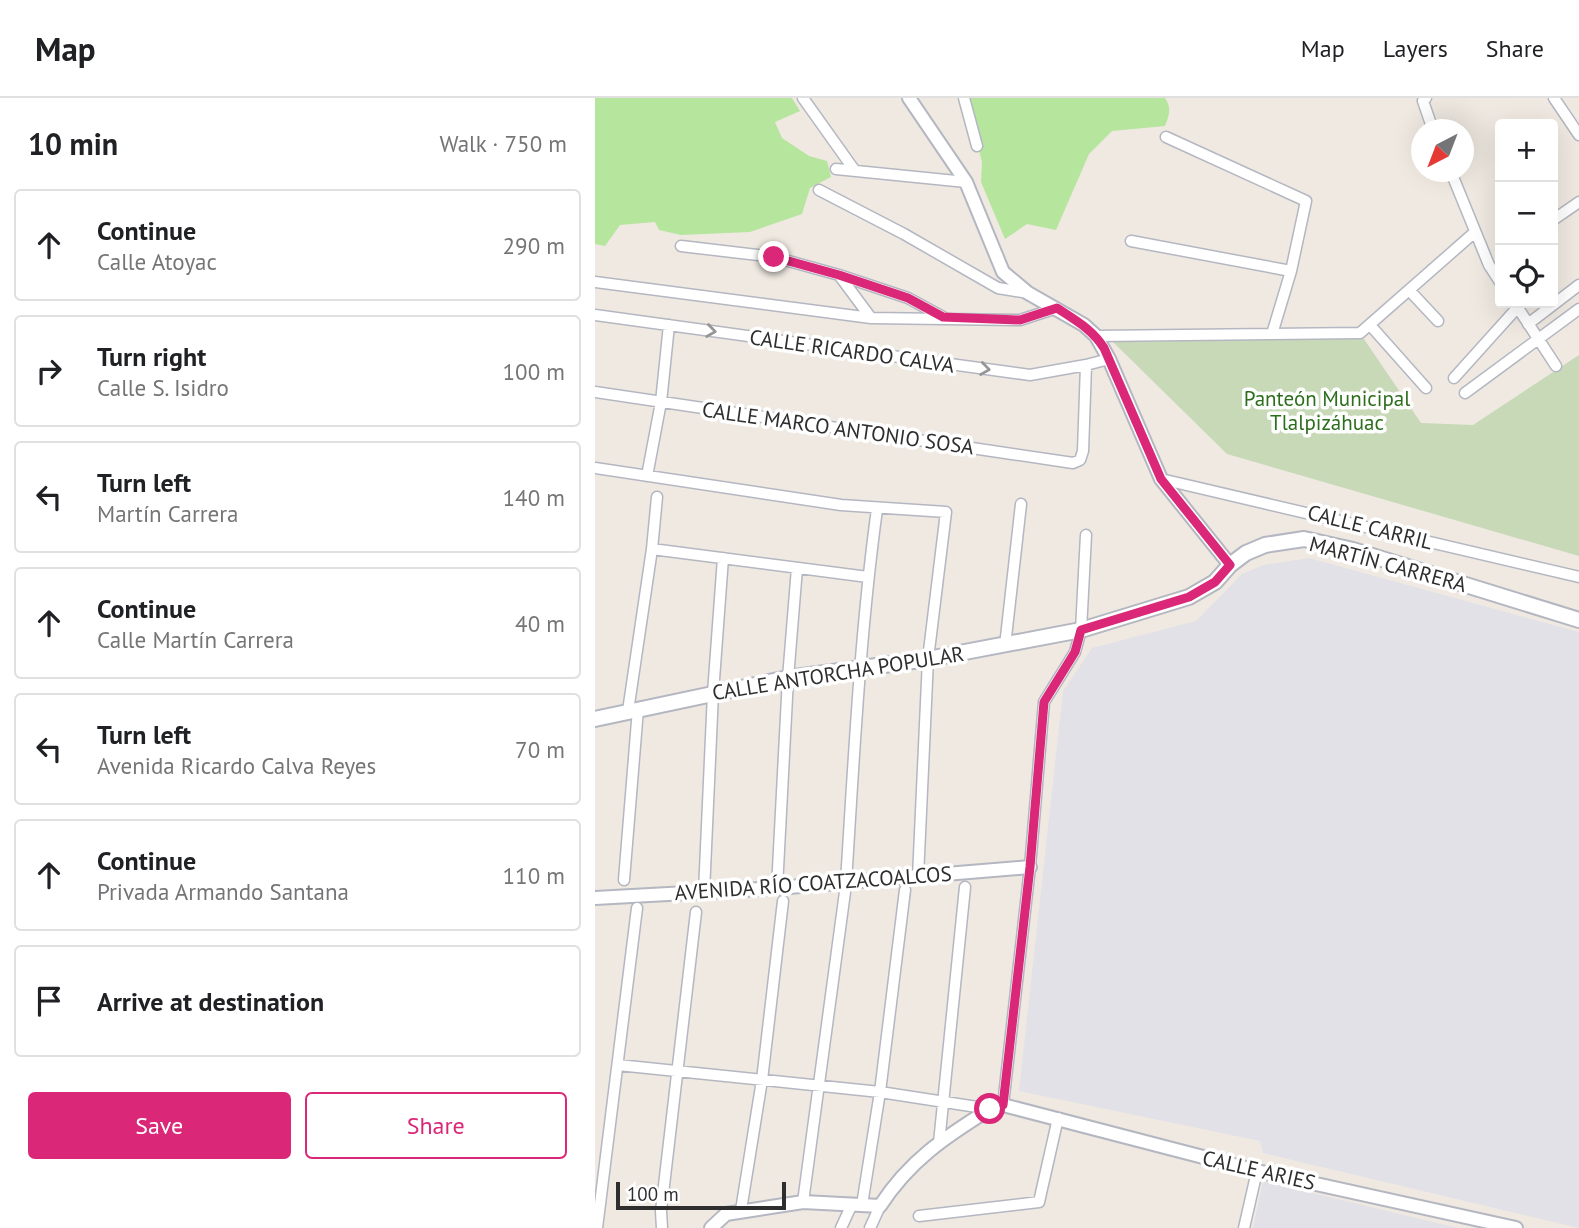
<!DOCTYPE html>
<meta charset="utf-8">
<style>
:root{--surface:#fff;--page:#f2f2f2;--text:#202124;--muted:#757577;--line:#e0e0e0;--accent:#db2777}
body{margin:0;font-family:"PT Sans",sans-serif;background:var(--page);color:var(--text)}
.controls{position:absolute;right:21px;top:21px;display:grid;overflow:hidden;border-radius:7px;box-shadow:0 7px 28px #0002}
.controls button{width:63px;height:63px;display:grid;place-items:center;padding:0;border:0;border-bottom:2px solid var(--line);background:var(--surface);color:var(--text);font:35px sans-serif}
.compass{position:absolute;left:816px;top:21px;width:63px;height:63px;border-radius:50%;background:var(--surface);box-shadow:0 7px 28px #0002;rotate:222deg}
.scale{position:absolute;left:21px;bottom:18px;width:170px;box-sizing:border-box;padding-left:7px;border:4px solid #2e2e2e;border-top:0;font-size:19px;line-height:24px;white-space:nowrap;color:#2e2e2e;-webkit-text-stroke:5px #fff;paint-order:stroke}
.stop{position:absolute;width:21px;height:21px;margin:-16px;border:5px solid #db2777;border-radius:50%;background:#fff}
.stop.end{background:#db2777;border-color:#fff;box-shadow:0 2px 7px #0008}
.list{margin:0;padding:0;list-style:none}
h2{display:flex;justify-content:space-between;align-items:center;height:91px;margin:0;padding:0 28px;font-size:30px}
h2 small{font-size:23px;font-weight:400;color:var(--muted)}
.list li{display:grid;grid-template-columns:46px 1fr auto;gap:21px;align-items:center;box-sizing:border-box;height:112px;margin:0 14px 14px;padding:0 14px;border:2px solid var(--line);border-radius:7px}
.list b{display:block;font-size:26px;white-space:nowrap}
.list p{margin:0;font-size:23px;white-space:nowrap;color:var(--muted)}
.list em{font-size:23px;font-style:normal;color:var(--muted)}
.actions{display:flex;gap:14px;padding:21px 28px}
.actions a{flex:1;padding:16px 0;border:2px solid var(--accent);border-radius:7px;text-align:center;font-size:24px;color:var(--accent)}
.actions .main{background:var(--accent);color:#fff}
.icon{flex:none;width:38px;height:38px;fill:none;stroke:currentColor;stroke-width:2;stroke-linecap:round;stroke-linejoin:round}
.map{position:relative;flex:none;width:984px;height:1130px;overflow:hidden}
header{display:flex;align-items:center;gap:42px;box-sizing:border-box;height:98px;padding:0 35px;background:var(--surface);border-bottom:2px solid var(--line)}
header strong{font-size:33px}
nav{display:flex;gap:38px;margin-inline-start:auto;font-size:24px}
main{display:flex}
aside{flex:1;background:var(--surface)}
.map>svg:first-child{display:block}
.industrial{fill:#e3e1e8}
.green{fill:#b6e59e}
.cemetery{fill:#c8d9b8}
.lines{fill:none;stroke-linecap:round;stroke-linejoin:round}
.minor-casing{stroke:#b4b7c1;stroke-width:13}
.tertiary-casing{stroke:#b4b7c1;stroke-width:16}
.secondary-casing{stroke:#b4b7c1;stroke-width:18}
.minor{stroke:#fff;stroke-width:10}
.tertiary{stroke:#fff;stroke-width:12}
.secondary{stroke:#fff;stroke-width:14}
.oneway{stroke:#969696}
.route{stroke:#db2777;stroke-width:9}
.labels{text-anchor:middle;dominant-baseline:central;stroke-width:7;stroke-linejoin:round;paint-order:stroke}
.street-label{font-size:21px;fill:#2e2e2e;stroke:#fff}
.park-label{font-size:21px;fill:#2c6e1b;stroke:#fff}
</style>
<header>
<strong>Map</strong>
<nav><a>Map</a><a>Layers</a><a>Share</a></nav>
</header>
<main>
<aside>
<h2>10 min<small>Walk · 750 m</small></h2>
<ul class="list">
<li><svg class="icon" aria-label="ahead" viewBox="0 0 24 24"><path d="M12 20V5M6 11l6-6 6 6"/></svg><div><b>Continue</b><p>Calle Atoyac</p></div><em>290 m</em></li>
<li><svg class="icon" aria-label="right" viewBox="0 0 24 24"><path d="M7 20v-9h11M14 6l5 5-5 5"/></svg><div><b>Turn right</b><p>Calle S. Isidro</p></div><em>100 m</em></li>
<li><svg class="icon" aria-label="left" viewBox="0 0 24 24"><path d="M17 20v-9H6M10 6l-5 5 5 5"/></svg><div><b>Turn left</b><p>Martín Carrera</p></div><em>140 m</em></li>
<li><svg class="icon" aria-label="ahead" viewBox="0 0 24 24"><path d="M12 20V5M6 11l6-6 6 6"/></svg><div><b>Continue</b><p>Calle Martín Carrera</p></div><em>40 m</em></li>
<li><svg class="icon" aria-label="left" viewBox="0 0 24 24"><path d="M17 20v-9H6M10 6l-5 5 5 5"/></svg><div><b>Turn left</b><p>Avenida Ricardo Calva Reyes</p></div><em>70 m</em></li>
<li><svg class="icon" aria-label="ahead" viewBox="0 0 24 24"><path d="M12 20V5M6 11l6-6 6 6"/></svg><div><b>Continue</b><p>Privada Armando Santana</p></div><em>110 m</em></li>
<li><svg class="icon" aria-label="arrive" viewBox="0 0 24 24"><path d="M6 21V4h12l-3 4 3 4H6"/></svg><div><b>Arrive at destination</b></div></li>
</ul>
<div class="actions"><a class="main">Save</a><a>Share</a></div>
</aside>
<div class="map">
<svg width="984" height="1130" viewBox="0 0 984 1130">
<rect width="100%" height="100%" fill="#efe9e1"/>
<path class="industrial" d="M714,460L984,534V1130L668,1055L665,1043L424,993L468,593L497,550L601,523L647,476L668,467Z
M668,1083L863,1130H658Z"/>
<path class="green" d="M0,0H197L205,13L180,24L187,40L214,58L232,63L236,79L215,90L207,116L155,134L86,137L64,132L60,124L25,127L10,148L0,146Z
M371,0H570C577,10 574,17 570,28L517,33L494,56L461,132L432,126L410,141L386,84L387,64Z"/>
<path class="cemetery" d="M769,241L826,325L878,327L984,257V458L632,356L518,244Z"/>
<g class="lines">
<defs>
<path id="minor" d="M208,0L260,73
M369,0L382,48
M831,0L828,3L838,32
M959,0L984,37
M571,39L711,103L696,173L677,236
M241,71L371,84
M856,74L894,167L905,184
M224,92L309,136L403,190L433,195
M958,122L984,104
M536,143L696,173
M86,148L179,159L244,177L313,200L348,219
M244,177L276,220
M0,184L276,220L425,222L462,210
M814,192L843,223
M921,207L961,268
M0,217L435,277L491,267L514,261
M933,226L984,187
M775,227L831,290
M501,238L765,235L880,134
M859,280L922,210
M0,294L478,365L485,362L488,353L491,267
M870,295L984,211
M0,370L246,407L351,414L333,561L323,779
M52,378L66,304L74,227
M566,381L984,479
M57,451L273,479
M410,548L426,406
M33,613L57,451L62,399
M29,782L43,611
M251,784C259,659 265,535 282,411
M182,790L193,580L202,470
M109,794L118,595L128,460
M23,967L285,994L395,1011
M408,1007L435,769L449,604L480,554L486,532L491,437
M344,1045L370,789
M208,1104L250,794
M267,1107L285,994L310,792
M146,1112L167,982L188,803
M324,1118L444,1104L463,1020
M2,1130L42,810
M67,1130L66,1113L101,814
M246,1130L257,1106
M275,1130L285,1108
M649,1130L662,1073"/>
<path id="tertiary" d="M314,0L371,84L408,174L433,195L489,227L501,238L514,261L566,381L635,467
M0,800L182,790L435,769
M116,1130L131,1116L208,1104L285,1108C314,1063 350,1039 395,1011L408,1007L662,1073L921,1130"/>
<path id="secondary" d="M0,621L193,580L333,561L486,532L594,499L620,484L635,467L651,455L670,447L709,441L758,452L984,522"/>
</defs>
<use href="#minor" class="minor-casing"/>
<use href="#tertiary" class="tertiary-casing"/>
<use href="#secondary" class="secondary-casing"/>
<use href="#minor" class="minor"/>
<use href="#tertiary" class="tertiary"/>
<use href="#secondary" class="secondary"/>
</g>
<defs><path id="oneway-chevron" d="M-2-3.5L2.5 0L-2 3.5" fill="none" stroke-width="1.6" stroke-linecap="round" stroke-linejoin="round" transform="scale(1.75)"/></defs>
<g class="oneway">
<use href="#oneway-chevron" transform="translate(116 233) rotate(8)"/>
<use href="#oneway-chevron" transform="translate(390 271) rotate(8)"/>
</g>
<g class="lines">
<path class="route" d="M179,159L244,177L313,200L348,219L425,222L462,210C480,222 497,231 509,250L566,381L635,467L620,484L594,499L486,532L480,554L449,604L435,769L408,1007L395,1011"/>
</g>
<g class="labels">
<g class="street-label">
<text transform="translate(257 253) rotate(8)">CALLE RICARDO CALVA</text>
<text transform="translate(243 330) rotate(8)">CALLE MARCO ANTONIO SOSA</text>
<text transform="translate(775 429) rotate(14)">CALLE CARRIL</text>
<text transform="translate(793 466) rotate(15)">MARTÍN CARRERA</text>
<text transform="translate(243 575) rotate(-9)">CALLE ANTORCHA POPULAR</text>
<text transform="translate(218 785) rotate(-4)">AVENIDA RÍO COATZACOALCOS</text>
<text transform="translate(664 1072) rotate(13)">CALLE ARIES</text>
</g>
<g class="park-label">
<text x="732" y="300">Panteón Municipal<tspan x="732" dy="24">Tlalpizáhuac</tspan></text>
</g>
</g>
</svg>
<div class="controls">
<button>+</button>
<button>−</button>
<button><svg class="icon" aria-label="locate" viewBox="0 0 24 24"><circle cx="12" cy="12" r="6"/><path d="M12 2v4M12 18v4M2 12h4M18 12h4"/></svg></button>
</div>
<svg class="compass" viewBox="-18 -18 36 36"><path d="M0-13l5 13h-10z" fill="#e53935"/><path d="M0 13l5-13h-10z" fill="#757577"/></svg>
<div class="scale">100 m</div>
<div class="stop" style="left:395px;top:1011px"></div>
<div class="stop end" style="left:179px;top:159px"></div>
</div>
</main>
